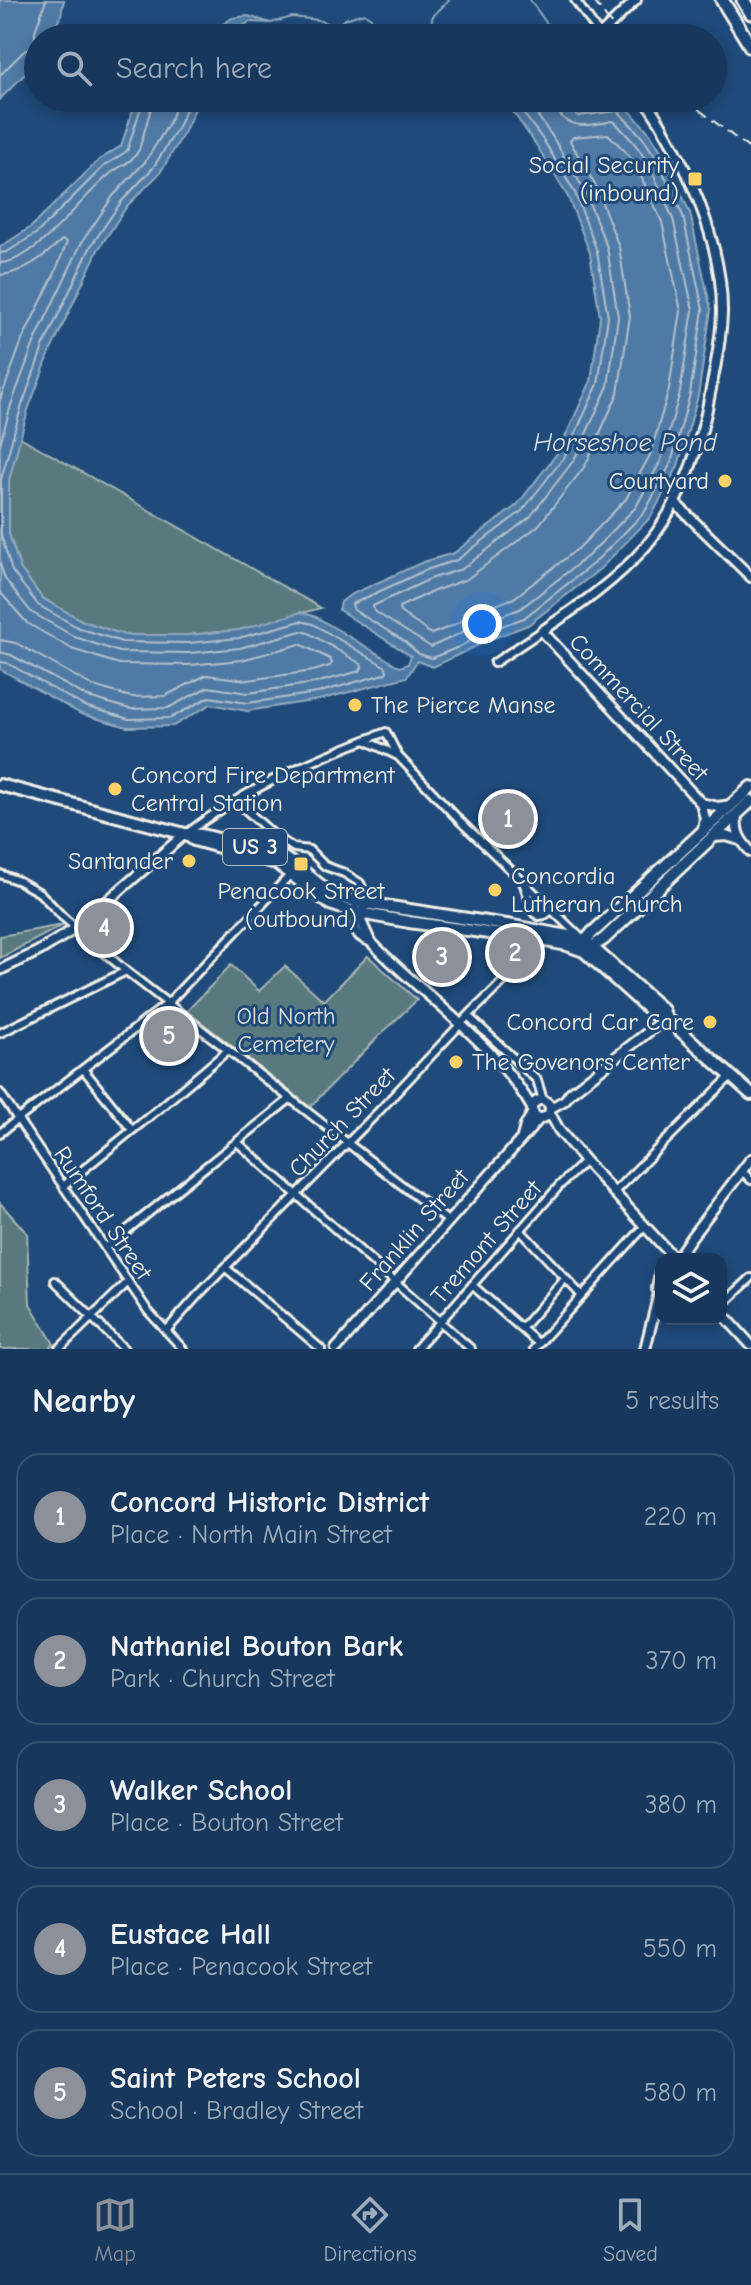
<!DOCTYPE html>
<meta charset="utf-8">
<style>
:root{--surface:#17385c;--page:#244365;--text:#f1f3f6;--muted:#9eacbb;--line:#365272;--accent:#8c9099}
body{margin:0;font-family:"Comic Neue",sans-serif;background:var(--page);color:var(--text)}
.controls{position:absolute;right:24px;bottom:24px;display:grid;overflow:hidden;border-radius:16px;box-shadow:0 4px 12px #0003}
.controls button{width:72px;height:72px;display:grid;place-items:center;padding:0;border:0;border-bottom:2px solid var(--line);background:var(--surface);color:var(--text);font:40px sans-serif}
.you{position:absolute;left:482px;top:624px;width:28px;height:28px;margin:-20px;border:6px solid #fff;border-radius:50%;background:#1a73e8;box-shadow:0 0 0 12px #1a73e833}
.badge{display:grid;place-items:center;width:52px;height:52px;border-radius:50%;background:var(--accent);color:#fff;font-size:26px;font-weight:700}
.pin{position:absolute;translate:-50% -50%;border:4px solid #fff;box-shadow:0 2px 8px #0006}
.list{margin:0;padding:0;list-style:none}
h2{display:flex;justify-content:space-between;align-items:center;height:104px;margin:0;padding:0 32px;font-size:34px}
h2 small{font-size:26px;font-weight:400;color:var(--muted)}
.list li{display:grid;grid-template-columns:52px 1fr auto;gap:24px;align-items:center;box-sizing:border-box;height:128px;margin:0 16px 16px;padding:0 16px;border:2px solid var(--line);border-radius:24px}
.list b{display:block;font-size:30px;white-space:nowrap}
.list p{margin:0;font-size:26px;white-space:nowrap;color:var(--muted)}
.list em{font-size:26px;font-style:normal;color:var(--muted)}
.icon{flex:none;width:44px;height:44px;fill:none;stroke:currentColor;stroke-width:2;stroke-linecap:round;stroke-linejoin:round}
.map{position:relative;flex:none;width:751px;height:1349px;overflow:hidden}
.search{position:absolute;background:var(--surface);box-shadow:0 4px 12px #0003;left:24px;right:24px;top:24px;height:88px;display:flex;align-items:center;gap:20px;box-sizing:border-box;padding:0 28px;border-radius:44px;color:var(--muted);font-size:30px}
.sheet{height:824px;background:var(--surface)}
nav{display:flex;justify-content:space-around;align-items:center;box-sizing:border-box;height:112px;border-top:2px solid var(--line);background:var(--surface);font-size:22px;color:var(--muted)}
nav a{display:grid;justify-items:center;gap:4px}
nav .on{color:var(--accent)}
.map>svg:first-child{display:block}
.green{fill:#59797e;stroke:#a6b5b3;stroke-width:2}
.water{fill:#507aa5;stroke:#92aac0;stroke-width:2}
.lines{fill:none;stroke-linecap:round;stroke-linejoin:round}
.shore{stroke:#b2c1cd;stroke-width:2}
.stream{stroke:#92aac0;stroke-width:2}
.minor-casing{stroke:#f4f1e8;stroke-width:12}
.tertiary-casing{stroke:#f4f1e8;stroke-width:14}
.primary-casing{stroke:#f4f1e8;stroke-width:16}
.motorway-casing{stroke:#f4f1e8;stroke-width:17}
.minor{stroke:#1f4a7a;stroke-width:6}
.tertiary{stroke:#1f4a7a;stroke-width:8}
.primary{stroke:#1f4a7a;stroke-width:10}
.motorway{stroke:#1f4a7a;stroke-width:11}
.rail{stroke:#f4f1e8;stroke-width:2;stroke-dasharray:12 6;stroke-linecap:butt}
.poi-dot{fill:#ffd166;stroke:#1f4a7a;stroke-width:3}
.labels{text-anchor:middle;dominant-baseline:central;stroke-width:6;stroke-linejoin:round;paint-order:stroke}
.shield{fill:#1f4a7a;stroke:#b4bfc7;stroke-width:2}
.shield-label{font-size:22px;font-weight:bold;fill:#f4f1e8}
.poi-label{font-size:24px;fill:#f4f1e8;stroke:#1f4a7a;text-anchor:end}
.street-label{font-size:24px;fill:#f4f1e8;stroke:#1f4a7a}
.park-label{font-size:24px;fill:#dddfd8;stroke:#1f4a7a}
.water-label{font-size:26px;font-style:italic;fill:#dbdfde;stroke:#1f4a7a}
</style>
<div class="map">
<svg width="751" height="1349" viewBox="0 0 751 1349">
<rect width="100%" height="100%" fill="#1f4a7a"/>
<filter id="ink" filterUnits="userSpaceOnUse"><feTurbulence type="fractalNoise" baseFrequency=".0125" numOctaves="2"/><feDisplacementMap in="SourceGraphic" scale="16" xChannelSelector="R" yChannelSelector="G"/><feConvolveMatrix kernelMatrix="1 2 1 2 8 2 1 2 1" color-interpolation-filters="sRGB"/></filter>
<g filter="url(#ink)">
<path class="green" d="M20,437L321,608L239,630L189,635H124L83,621L42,598L20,568L9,534V480Z
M63,925L0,958V936Z
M368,956L417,1000L383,1032L310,1107L187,1011L231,965L259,991L285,966L324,1001Z
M0,1203L27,1233L30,1304L54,1344L48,1349H0Z"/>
<path class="water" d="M0,0H64L61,15L51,38H38V61L0,99Z
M248,16L271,23L249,22L227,38H203L232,18Z
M137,98H200L184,133L160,173L127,206L98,250L51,350L28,410L9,480V534L20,568L42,598L83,621L124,635H189L239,630L301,612L316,617L400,667L408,664L411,656L339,610L341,602L350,595L423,562L454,553L517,505L558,452L591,381L600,317L590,253L568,197L537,146L503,98H570L580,108L620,100L650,133L664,156L690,213L711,310L698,396L678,466L651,517L600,569L528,625L491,639L433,667L417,661L407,677L319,700L247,711L211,704L173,726L127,727L81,714L0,669V247L31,227L99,160L121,146Z"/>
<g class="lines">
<path class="shore" d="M0,75L23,52L35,45V31L46,0
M512,98L544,141L575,193L597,251L608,317L598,384L565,456L522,511L457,560L426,570L352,604L354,610L404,641L419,654L432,658L461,646L488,631L524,618L594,563L644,513L671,463L690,394L703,310L683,216L657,159L643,138L618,111L578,116L567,106L565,98
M525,98L552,136L583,188L607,247L618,317L608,386L574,460L530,517L462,569L430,579L373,606L374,611L431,647L484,622L520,609L588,556L636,507L661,460L680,392L693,310L673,219L649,164L635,144L615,122L612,121C588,127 557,131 555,98
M608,134L626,152L638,170L662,222L681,311L669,389L650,455L626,499L580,547L514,598L479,611L452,626L431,634L400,612L399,607L434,591L467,579L538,526L585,466L618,393L630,316L619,247L595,185L570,141L573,137Z
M0,253L7,252L37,233L104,166L127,151L144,98
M0,263C38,261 81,197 110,174C121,165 132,163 139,150L154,98
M0,275C23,274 46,255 62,240L67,242L54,275L23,338L0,400
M0,444L11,405L34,343L82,242L113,196L145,162L168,125L180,98
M0,564L5,579L31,612L75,637L119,652L190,653L240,648L301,631L309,633L361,664L362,667L360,671L315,683L248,693L208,687L168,708L130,709L88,697L11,655L0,652
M0,592L27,623L72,649L119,664L190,665L242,660L300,644L330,659L332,663L330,666L313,671L248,680L206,675L165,696L131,697L93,686L16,643L0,640
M0,662L7,663L84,706L129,719L171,718L209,697L248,703L317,693L384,674L387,672L386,667L313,624L301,621L239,638L189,643L122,642L79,628L38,605L12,571L1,535V479L21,408L43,347L91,246L121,202L153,168L177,129L191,98"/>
<path class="stream" d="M530,0L557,38
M271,23L292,17L318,20L335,26L345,19L364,13L371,18L379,38
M421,38L429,30L433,16L449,0
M599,98L604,104"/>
<defs>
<path id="minor" d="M575,0L600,35
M494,663L542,631
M365,740L398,756L460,821L582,939
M236,801L276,837L294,848L309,850L325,866L344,873L360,883L365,894V904
M186,834C245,788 317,758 386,732L398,756
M0,874L19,881L40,893L63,917L126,971L448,1221
M524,885L534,913L539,916L545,915L549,912V906
M468,1016L537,1080L543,1100
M0,1033L126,971
M84,1070L132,1130
M0,1093L148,1311L183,1349
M0,1133L167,1004L291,874
M237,1142L471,1349
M742,1171L751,1180
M63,1186L161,1107L227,1051
M613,1193L731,1076
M520,1230L582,1296
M105,1248L291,1098
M226,1268L321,1349
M55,1281L124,1349
M472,1285L539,1344
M721,1306L751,1278
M522,1328L565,1279
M166,1331L198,1295L380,1110L471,1013L545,941
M59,1349L128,1282
M416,1349L560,1185L585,1161
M534,1349L644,1227"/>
<path id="tertiary" d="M602,38L600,35L636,0
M644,98C684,156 723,241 722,313C721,345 713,377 707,409C696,459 679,506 646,546C617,580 579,606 542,631L701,803L705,818L703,830
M675,503L751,577
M701,803L718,807L731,805
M737,814C735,831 739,839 751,852
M714,837L726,836L740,840
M364,908L361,921L370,941
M355,909C351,922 354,937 370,941C420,993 497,1045 532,1108
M0,970L39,951L76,928L185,834
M532 1109a9 9 0 1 1 18 0a9 9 0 1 1-18 0Z
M551,1108L565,1100L570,1093L666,1018
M550,1113L559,1130L585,1161L675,1259
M522,1137L525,1126L533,1112
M676,1259L692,1236L751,1159
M657,1289L661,1267
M721,1312L751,1345
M336,1349L540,1118
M645,1349L661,1285"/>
<path id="primary" d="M0,785L185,834L202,835L276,853L299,868L331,894L358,902L513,926L568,936L585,941L663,1010L666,1018
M187,835L194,840L276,863L330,904L354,912L409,922L546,941L567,945L584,951L655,1015L666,1018L751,1094
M584,945L585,941L592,933L751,787
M589,949L604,939L751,801"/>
<path id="motorway" d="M722,0L751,47
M743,0L751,13"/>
</defs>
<use href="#minor" class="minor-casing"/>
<use href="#tertiary" class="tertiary-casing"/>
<use href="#primary" class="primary-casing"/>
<use href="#motorway" class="motorway-casing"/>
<use href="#minor" class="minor"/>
<use href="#tertiary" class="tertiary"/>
<use href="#primary" class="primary"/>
<use href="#motorway" class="motorway"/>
<path class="rail" d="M593,0L622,38
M684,98L751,150"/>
</g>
</g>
<g class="poi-dot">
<rect x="687" y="171" width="16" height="16" rx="4"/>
<circle cx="725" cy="481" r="8"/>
<circle cx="355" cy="705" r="8"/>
<circle cx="115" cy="789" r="8"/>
<circle cx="189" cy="861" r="8"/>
<rect x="293" y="856" width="16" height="16" rx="4"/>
<circle cx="495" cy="890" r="8"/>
<circle cx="710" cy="1022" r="8"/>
<circle cx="456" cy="1062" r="8"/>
</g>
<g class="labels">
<rect class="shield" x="223" y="829" width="64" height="36" rx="6"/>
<g class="shield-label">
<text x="255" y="847">US 3</text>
</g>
<g class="poi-label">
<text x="679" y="165">Social Security<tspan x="679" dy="28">(inbound)</tspan></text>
<text x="709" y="481">Courtyard</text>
<text x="371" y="705" text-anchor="start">The Pierce Manse</text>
<text x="131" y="775" text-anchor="start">Concord Fire Department<tspan x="131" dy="28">Central Station</tspan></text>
<text x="173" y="861">Santander</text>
<text x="511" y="876" text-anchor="start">Concordia<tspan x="511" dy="28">Lutheran Church</tspan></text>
<text x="301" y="891" text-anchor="middle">Penacook Street<tspan x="301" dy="28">(outbound)</tspan></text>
<text x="694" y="1022">Concord Car Care</text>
<text x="472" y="1062" text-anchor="start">The Govenors Center</text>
</g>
<g class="street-label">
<text transform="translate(639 707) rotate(47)">Commercial Street</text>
<text transform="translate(342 1122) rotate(-46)">Church Street</text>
<text transform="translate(103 1213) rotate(56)">Rumford Street</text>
<text transform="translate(414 1230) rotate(-49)">Franklin Street</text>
<text transform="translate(486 1242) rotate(-49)">Tremont Street</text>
</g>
<g class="park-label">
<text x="286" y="1016">Old North<tspan x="286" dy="28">Cemetery</tspan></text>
</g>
<g class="water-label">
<text x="625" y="443">Horseshoe Pond</text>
</g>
</g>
</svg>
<div class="controls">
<button><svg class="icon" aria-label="layers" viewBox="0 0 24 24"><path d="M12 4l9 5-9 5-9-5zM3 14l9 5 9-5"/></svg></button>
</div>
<div class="you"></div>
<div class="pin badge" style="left:508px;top:819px">1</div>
<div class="pin badge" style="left:515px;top:953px">2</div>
<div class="pin badge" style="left:442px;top:957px">3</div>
<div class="pin badge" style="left:104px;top:928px">4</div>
<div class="pin badge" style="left:169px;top:1036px">5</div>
<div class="search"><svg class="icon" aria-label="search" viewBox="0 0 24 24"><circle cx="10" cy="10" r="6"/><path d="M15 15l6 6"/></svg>Search here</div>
</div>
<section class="sheet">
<h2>Nearby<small>5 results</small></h2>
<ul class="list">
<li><span class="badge">1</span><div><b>Concord Historic District</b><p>Place · North Main Street</p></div><em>220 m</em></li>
<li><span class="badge">2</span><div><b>Nathaniel Bouton Bark</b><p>Park · Church Street</p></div><em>370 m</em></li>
<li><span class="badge">3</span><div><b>Walker School</b><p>Place · Bouton Street</p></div><em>380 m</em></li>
<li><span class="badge">4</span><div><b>Eustace Hall</b><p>Place · Penacook Street</p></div><em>550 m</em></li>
<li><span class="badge">5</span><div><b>Saint Peters School</b><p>School · Bradley Street</p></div><em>580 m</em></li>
</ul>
</section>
<nav>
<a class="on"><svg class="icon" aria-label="map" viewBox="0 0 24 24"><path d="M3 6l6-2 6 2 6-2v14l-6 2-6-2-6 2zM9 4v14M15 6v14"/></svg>Map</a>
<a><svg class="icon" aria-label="directions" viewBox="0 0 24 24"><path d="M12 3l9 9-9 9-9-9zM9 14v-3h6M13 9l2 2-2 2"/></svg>Directions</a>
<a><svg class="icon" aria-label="saved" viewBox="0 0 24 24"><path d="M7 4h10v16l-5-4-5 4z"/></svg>Saved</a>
</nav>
